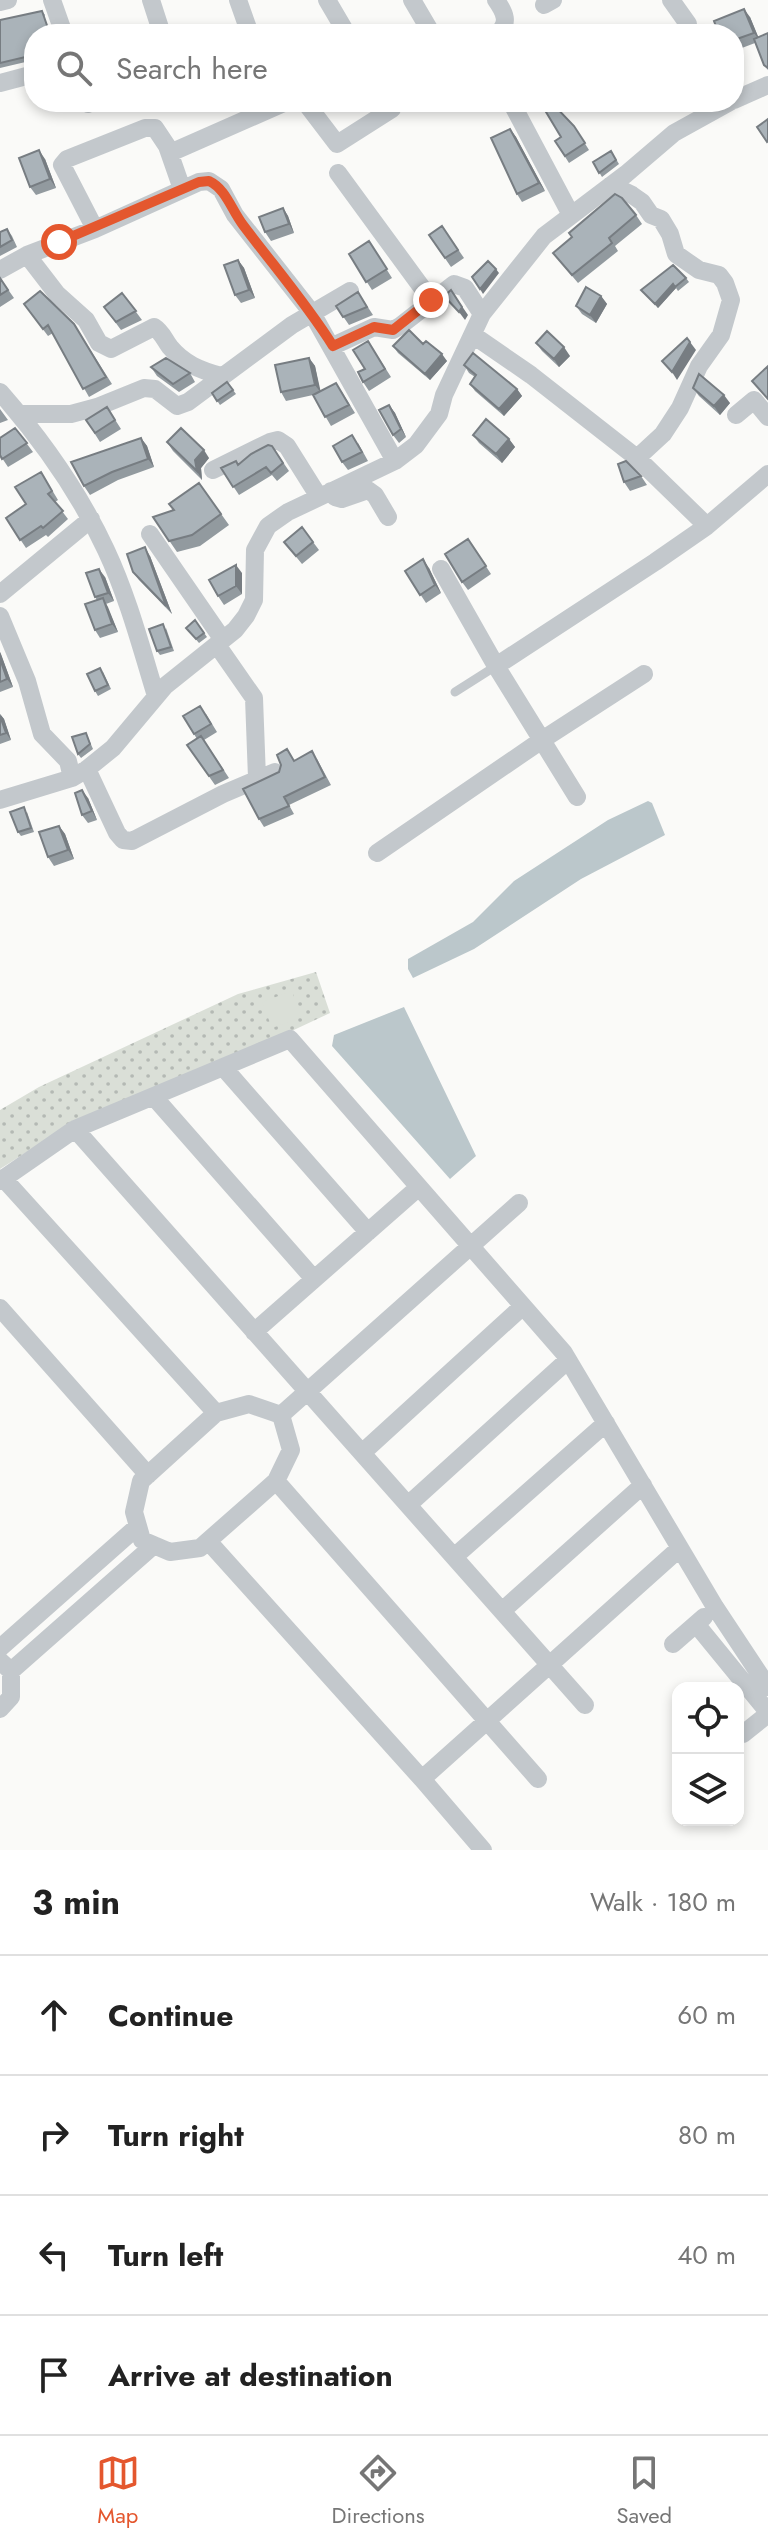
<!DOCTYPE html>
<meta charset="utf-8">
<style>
:root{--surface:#fff;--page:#f2f2f2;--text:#222;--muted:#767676;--line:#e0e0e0;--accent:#e4572e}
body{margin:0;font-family:Jost,sans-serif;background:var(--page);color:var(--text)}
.controls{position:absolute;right:24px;bottom:24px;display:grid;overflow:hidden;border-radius:16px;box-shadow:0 4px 12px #0003}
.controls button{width:72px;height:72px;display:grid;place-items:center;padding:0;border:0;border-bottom:2px solid var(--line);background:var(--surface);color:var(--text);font:40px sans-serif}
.stop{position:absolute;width:24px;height:24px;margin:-18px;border:6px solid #e4572e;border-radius:50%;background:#fff}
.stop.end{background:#e4572e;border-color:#fff;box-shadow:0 2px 8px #0008}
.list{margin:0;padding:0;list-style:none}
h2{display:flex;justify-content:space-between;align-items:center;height:104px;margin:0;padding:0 32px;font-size:34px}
h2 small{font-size:26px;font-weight:400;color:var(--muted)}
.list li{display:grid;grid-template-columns:52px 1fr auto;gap:24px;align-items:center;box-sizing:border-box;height:120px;padding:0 32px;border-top:2px solid var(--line)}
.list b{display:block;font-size:30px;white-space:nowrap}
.list em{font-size:26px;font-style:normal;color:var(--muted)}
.icon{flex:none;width:44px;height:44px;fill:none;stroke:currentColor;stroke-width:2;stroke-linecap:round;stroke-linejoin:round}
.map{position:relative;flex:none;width:768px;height:1850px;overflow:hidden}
.search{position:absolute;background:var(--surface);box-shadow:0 4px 12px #0003;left:24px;right:24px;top:24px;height:88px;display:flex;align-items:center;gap:20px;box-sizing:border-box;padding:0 28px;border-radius:32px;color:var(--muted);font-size:30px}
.sheet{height:584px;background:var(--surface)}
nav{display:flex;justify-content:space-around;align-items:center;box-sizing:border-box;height:112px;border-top:2px solid var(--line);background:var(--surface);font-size:22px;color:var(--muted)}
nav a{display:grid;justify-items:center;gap:4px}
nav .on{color:var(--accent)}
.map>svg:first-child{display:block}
.grass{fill:url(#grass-dots)}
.garden{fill:#dadfd7}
.water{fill:#bbc7cb}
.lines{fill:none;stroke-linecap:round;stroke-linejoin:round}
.lane{stroke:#c3c8cc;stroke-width:9}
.street{stroke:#c3c8cc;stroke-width:18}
.wall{fill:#929a9f}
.shaded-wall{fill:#777d82}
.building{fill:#aab3b9;stroke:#777d82;stroke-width:2}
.route{stroke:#e4572e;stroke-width:10}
</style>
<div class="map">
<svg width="768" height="1850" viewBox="0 0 768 1850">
<defs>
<pattern id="grass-dots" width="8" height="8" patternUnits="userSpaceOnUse" patternTransform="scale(2)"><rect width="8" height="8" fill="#dadfd7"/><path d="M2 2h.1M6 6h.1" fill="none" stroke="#b4b9b4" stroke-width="1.8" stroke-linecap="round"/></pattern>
</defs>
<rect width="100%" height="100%" fill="#fafaf8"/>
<path class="grass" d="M316,972L330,1013L281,1036L77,1120L0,1169V1110L39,1087L238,994Z"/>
<path class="garden" d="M292,991L301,1017L272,1028L262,1002Z"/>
<path class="water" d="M648,801L652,803L665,835L581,879L474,949L413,978L408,969V959L473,922L514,881L608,820Z
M404,1007L476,1156L450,1179L332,1046L334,1035Z"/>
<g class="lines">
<path class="lane" d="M455,692L496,666"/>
<path class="street" d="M52,0L64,34
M151,0L162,34
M238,0L250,34
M327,0L347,34
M412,0L432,34
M496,0C505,13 510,23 497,34
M671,0L688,24L687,31L682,34
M0,2L8,0
M544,5L553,0
M0,83L34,74
M734,100L768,85
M87,102L88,104
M305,102L337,144L392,109L388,102
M511,102L571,215
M170,153L286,102
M338,173L431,300
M611,185L632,195L642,202L651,215L661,219L670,234L676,254L699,270L719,275L725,283L731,300L721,335L699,366L680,408L663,434L637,458
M95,229L62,165L67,159L145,128H155L167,146L182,189
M27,255L57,294L86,320L99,343L111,349L154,327C162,332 164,339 170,347C184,364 200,370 221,376
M0,270L27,255L95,229L199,182L209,181L221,189L235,215L312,313L395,461
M473,335L531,375L637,458L707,526
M333,346L374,327L393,330L400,326L454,284L465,288L482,314
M0,392C42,440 79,492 106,550C128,597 141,647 156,696
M19,414H71L97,407L144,388L155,389L177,406L188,402L292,325L350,291
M736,415L754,400L768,417
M213,470L270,442L278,440L287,446L319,497
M331,491L335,497L342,499L368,490L375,495L388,517
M150,534L223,640
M441,569L496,666L577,797
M0,594L91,519
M0,616L27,681L42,734L68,761L72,778
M217,645L254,698L257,778
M496,666L655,562L707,526L768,474
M87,769L117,833L123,840L132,841L223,794L275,772
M0,800L72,778L87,769L113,748L165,686L235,630L246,616L254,600L255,550L268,526L288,512L395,461L416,445L439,414L444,395L482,314L544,236L626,174L674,133L730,102
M377,853L542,740L644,674
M223,1067L368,1232
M154,1097L314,1279
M75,1129L585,1705
M3,1178L216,1413
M0,1181L75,1129L290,1039L419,1187L254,1332
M419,1187L564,1353L715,1607L768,1687
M0,1308L148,1475
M249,1404L281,1415L291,1450L276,1481L200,1548L170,1552L142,1540L134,1512L141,1481L216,1413Z
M281,1415L519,1203
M362,1453L523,1306
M276,1481L538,1779
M408,1505L568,1360
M208,1541L422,1779L483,1850
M454,1557L606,1423
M502,1611L643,1485
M696,1624L768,1712
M673,1644L704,1617
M0,1648L138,1526
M0,1661L11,1671V1697L0,1709
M11,1671L154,1545
M743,1734L768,1714
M422,1779L680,1548"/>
</g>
<path class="wall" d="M42,11L45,15L34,34V60L0,68V20Z
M750,17L758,37L768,33V70L764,65L755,43L734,51V34Z
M574,126L589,150L569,163L555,141Z
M510,129L516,137L545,191L522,202L517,194Z
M611,151L619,164L602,177L593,162Z
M45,159L56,188L36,195L30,187Z
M283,208L288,216L294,233L271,241L265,232Z
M636,215L642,224L615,246L618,251L578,283L553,253Z
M442,226L464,258L451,267L429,235Z
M7,229L12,236L17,247L0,256V232Z
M369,241L392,278L372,290L349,254Z
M238,260L244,268L255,298L241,303L235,295Z
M0,278L14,298L0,307Z
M686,278L689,282L678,291L676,288L658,308L641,290Z
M358,292L373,315L349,325L336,306Z
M122,293L142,320L121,330L104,307Z
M601,296L607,304L596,323L582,314L576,306Z
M24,304L74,324L112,384L89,397L53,333L48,336Z
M368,341L391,377L369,391L363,382Z
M536,343L570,356L559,367L542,351Z
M423,344L447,361L430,380L398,353L393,346Z
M309,358L315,366L320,392H342L355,413L331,426L313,395L286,401L281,392Z
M464,365L517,389L522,396L504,416L475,391L470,384L475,377L469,373Z
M151,367L190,373L195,382L179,392L157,376Z
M227,382L236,394L220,405L212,393Z
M693,388L730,403L720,415L699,396Z
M389,405L395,413L406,437L399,443L393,435Z
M107,407L121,429L100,442L86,420Z
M0,409L8,420L0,423Z
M15,428L33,452L8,467L0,455Z
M473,435L509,439L515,447L502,463L479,443Z
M141,438L147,446L154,467L118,480L90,495L84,486Z
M167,442L209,458L201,468L202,480L173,451Z
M358,443L368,461L348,470L342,462Z
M272,446L289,471L277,481L272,475L239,495L221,468L238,465Z
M641,476L647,485L630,491L624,482Z
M46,480L58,500L55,502L68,519L48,537L46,535L26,548L6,518L26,504Z
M199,483L229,525L200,546L177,552L153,517L174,510Z
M468,539L491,574L468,590L462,582Z
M284,542H313L319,550L302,564Z
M150,556L172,614L139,580L133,572Z
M429,568L441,593L426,603L405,571Z
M242,573V594L224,605L218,596Z
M105,577L114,601L106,604L118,632L100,638L95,630L97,600L95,597Z
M195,620L207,637L199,643L186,628Z
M166,628L174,651L160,655L157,651Z
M0,652L13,687L0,692Z
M103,672L111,689L98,696L95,691Z
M0,714L4,719L11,740L0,744Z
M206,714L217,732L204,740L229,778L215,785L187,745L197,739L183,716Z
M86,733L93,749L81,758L78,754Z
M317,759L331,785L289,805L294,814L264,827L259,819L279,772L295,760Z
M88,798L97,820L88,823L82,815Z
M27,812L34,832L21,836L18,832Z
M59,826L65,834L74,859L54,866L48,857Z"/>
<path class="shaded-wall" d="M744,9L750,17L760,41L754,33Z
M510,129L516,137L545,191L539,183Z
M39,150L45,159L56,188L50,179Z
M283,208L288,216L294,233L289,224Z
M238,260L244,268L255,298L249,290Z
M496,269L499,273L483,294L480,289Z
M673,284L676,288L658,308L655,304Z
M451,290L468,315L465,320L459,312Z
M601,296L607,304L596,323L590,315Z
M690,342L696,350L677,380L672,372Z
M564,347L570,356L559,367L554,359Z
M442,354L447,361L430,380L425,374Z
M309,358L315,366L321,393L315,385Z
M517,389L522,396L504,416L499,409Z
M724,395L730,403L720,415L714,406Z
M389,405L395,413L406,437L401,429Z
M141,438L147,446L154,467L148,459Z
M509,439L515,447L502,463L496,454Z
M204,450L209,458L201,468L202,480L197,471L195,460Z
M145,547L150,556L172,614L166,606Z
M423,559L429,568L441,593L435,585Z
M236,565L242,573V594L236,586Z
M99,569L105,577L114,601L108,593Z
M103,598L108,607L118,632L112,624Z
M0,652L1,654L13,687L7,679L0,659Z
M0,714L4,719L11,740L6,733Z
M82,790L88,798L97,820L92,811Z
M59,826L65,834L74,859L68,850Z"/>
<path class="building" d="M744,9L754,33L734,40V34H719L714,21Z
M42,11L50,34H34V55L0,63V20Z
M531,26L535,34H518Z
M768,33V68L764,65L754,39Z
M540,102H551L574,126L585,143L565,156L555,141L561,137Z
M768,119V141L767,142L757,127Z
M510,129L539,183L517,194L491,138Z
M39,150L50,179L30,187L19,158Z
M611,151L616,160L599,173L593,162Z
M615,194L622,198L636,215L609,238L612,243L572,275L553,253L572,237L569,233Z
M283,208L289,224L265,232L259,217Z
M442,226L458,250L445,258L429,235Z
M7,229L12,240L0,247V232Z
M369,241L387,269L366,282L349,254Z
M238,260L249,290L235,295L224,265Z
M488,261L496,269L480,289L472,277Z
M673,265L686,278L675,287L673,284L655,304L641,290Z
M0,278L8,290L0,295Z
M586,287L601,296L590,315L576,306Z
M451,290L462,307L459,312L444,296Z
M40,291L74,324L106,377L83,389L48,325L43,329L24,304Z
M358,292L367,307L343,317L336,306Z
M122,293L136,311L116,322L104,307Z
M409,330L423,344L426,341L442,354L425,374L393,346Z
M547,331L564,347L554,359L536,343Z
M687,338L690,342L672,372L662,361Z
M368,341L385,369L363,382L358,372L365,369L353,350Z
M473,353L517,389L499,409L470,384L476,375L464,365Z
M166,358L190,373L173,384L151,367Z
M309,358L315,385L281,392L275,365Z
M768,366V399L752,381Z
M699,374L724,395L714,406L693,388Z
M227,382L233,390L217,401L212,393Z
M336,383L349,405L325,417L313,395Z
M389,405L401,429L393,435L379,410Z
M107,407L115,420L95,433L86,420Z
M486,419L509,439L496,454L473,435Z
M15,428L27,443L2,459L0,455V438Z
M181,428L204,450L195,460L197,471L167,442Z
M352,435L362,452L342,462L333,446Z
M141,438L148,459L112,472L84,486L71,462Z
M268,445L272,446L283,463L271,473L266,467L233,487L221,468L236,461L238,465L251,454Z
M626,461L641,476L624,482L618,464Z
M41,472L52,491L48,494L63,511L43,528L41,526L20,540L6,518L26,504L15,487Z
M199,483L221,514L192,535L169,541L153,517L174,510L169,504Z
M302,527L313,542L296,556L284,542Z
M468,539L486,566L462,582L445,554Z
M145,547L166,606L133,572L127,554Z
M423,559L435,585L420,595L405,571Z
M236,565V586L218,596L209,580Z
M99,569L108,593L95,597L86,573Z
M103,598L112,624L95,630L85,604Z
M195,620L204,633L196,639L186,628Z
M163,624L171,647L157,651L149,629Z
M0,659L7,679L0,682Z
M100,668L108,685L95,691L87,674Z
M200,706L211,724L194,734L183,716Z
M0,716L6,733L0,735Z
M86,733L90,744L78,754L72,737Z
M201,736L223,770L209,776L187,745Z
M287,749L294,761L312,751L325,777L284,797L289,806L259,819L243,789L279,772L281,765L277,755Z
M82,790L92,811L82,815L75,793Z
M24,807L31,828L18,832L10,812Z
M59,826L68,850L48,857L39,832Z"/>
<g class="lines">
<path class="route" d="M59,242L199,182L209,181C226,189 231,209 243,225C273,265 306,303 333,346L374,327L393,330L431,300"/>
</g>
</svg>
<div class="controls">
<button><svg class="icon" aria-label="locate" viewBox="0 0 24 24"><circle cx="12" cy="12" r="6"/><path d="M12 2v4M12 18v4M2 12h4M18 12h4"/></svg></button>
<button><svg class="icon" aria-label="layers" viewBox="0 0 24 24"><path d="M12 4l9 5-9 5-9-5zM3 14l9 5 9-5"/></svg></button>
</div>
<div class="stop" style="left:59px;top:242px"></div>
<div class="stop end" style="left:431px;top:300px"></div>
<div class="search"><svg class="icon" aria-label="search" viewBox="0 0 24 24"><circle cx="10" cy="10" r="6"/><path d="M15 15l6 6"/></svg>Search here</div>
</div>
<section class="sheet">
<h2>3 min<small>Walk · 180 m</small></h2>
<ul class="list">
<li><svg class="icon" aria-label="ahead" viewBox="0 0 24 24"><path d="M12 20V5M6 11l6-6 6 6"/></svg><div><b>Continue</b></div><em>60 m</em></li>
<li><svg class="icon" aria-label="right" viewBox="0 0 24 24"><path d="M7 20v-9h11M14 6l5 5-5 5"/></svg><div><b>Turn right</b></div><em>80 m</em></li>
<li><svg class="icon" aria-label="left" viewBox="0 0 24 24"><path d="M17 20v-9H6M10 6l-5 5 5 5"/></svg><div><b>Turn left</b></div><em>40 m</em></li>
<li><svg class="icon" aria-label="arrive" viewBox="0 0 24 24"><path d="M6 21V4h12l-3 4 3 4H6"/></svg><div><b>Arrive at destination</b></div></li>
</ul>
</section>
<nav>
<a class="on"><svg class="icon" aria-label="map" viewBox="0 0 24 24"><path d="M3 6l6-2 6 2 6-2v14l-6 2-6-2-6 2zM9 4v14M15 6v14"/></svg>Map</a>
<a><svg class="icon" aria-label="directions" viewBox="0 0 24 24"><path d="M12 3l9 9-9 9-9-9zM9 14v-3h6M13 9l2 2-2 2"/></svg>Directions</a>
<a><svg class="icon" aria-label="saved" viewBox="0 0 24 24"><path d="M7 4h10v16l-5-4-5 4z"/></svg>Saved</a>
</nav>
